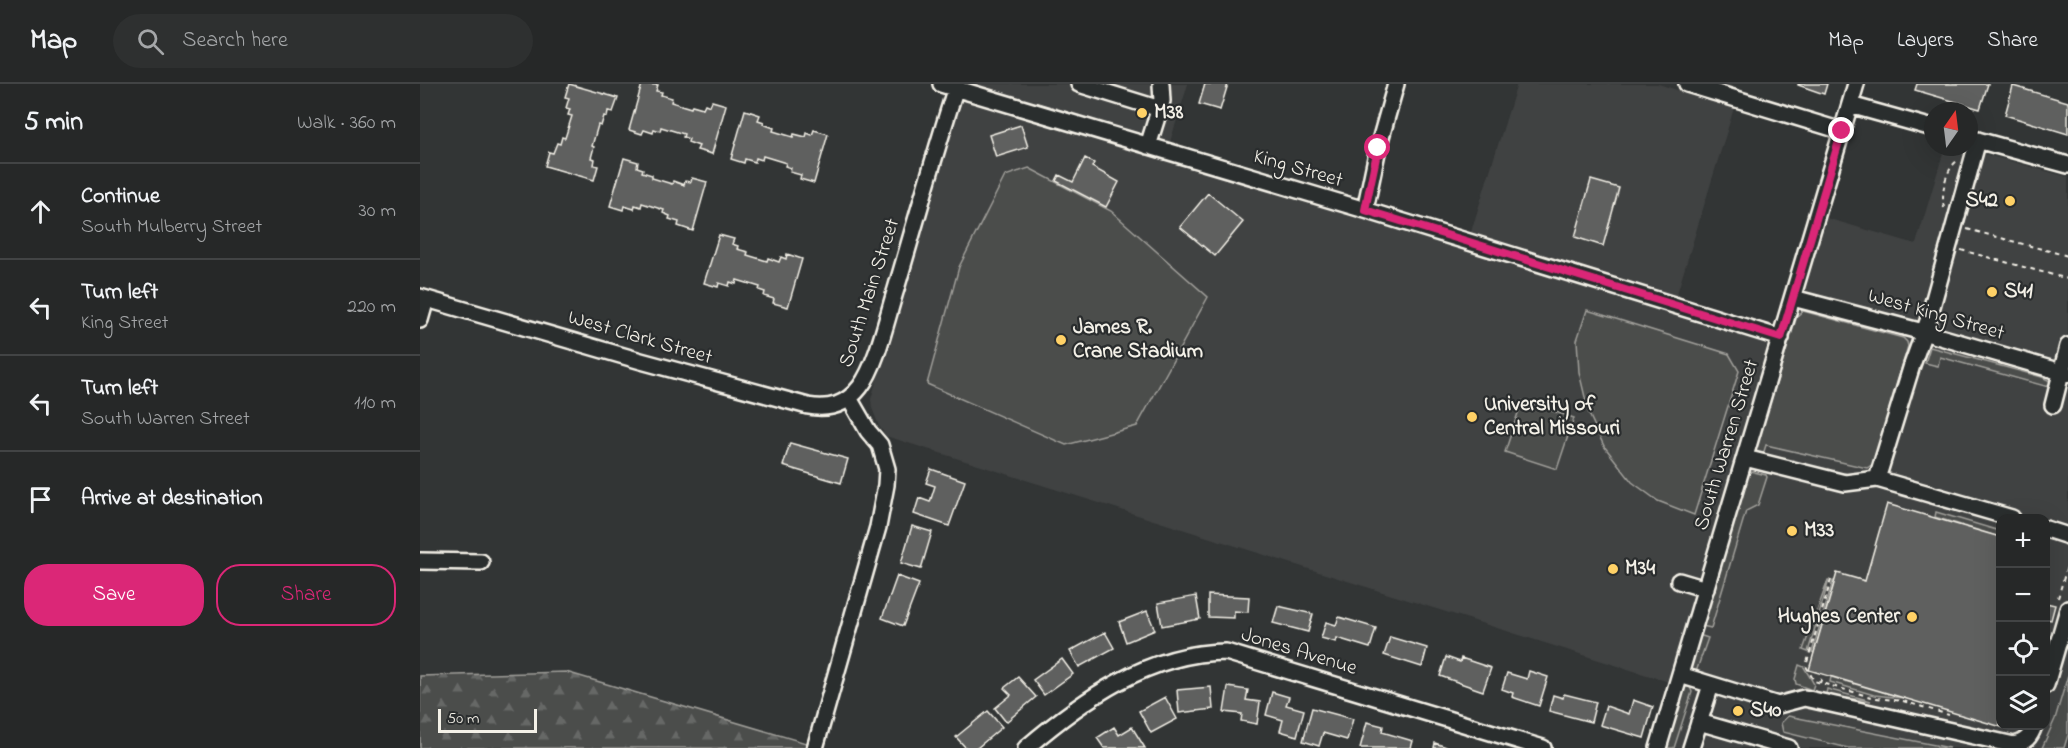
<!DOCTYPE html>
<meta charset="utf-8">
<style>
:root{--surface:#262828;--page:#2e3030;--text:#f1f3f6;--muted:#a4a6a8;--line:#424445;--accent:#db2777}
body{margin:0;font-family:"Indie Flower",sans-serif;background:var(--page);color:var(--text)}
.controls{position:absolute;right:18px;bottom:18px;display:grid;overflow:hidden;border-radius:12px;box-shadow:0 6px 24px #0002}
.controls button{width:54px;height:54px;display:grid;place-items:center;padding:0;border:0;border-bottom:2px solid var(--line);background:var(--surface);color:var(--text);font:30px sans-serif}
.compass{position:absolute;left:1504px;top:18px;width:54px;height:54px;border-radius:50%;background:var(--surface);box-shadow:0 6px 24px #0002;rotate:14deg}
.scale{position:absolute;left:18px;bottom:15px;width:99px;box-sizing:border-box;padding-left:6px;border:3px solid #f4f1e8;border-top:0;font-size:16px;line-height:21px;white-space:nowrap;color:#f4f1e8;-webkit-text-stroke:4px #2a2d2e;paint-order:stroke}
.stop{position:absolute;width:18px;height:18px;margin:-14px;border:4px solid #db2777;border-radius:50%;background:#fff}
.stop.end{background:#db2777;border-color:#fff;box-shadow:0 2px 6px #0008}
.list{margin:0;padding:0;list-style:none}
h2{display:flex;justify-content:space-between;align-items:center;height:78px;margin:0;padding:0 24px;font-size:26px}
h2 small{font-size:20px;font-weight:400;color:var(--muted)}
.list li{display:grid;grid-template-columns:39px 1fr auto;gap:18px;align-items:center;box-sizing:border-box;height:96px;padding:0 24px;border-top:2px solid var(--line)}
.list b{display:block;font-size:22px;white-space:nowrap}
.list p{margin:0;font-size:20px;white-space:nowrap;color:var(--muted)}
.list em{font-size:20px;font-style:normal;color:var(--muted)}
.actions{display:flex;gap:12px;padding:18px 24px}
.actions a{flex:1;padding:14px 0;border:2px solid var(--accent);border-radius:24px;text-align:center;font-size:21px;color:var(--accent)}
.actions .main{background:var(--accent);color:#fff}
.icon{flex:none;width:33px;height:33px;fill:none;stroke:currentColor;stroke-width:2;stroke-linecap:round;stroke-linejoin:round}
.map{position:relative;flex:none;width:1648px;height:664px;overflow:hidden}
header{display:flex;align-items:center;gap:36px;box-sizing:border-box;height:84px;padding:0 30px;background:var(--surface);border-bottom:2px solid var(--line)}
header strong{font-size:28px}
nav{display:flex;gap:33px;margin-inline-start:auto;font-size:21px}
.search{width:420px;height:54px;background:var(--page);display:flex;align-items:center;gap:15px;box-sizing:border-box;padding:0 21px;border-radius:33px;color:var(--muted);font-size:22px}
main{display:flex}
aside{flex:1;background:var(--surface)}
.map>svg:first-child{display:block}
.built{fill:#404242;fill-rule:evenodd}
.green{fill:#4b4d4c;stroke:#a09f9a;stroke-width:1.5}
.forest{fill:url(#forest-firs);stroke:#a09f9a;stroke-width:1.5}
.building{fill:#5f605f;stroke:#f4f1e8;stroke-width:1.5}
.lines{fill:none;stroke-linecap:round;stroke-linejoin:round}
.minor-casing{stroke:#f4f1e8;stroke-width:20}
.path{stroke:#f4f1e8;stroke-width:2;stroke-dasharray:4.5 4.5;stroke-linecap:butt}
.minor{stroke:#2a2d2e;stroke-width:15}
.route{stroke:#db2777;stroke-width:8}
.poi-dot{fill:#ffd166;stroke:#2a2d2e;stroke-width:2}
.labels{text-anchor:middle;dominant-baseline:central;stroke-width:4.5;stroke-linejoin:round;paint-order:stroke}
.poi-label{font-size:21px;font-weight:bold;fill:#f4f1e8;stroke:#2a2d2e;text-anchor:start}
.street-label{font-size:21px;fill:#f4f1e8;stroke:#2a2d2e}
</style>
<header>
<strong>Map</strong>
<div class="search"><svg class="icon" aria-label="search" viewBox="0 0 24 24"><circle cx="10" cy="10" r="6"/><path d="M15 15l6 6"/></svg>Search here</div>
<nav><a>Map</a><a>Layers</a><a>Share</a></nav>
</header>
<main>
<aside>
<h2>5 min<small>Walk · 360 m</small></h2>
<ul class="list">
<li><svg class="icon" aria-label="ahead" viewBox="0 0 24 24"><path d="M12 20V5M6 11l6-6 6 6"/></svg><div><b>Continue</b><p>South Mulberry Street</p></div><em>30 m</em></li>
<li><svg class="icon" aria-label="left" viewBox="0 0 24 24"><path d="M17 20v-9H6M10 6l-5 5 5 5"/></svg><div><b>Turn left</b><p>King Street</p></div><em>220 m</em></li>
<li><svg class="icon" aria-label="left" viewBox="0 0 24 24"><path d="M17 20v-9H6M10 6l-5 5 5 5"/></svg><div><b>Turn left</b><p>South Warren Street</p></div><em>110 m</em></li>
<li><svg class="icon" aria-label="arrive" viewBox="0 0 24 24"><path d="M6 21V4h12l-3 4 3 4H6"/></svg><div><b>Arrive at destination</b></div></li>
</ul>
<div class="actions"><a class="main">Save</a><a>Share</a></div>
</aside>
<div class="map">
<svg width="1648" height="664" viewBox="0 0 1648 664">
<defs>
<pattern id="forest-firs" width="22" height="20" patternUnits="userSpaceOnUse" patternTransform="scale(1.5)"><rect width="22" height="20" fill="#4b4d4c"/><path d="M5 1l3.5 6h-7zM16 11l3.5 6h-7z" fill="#666766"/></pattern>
</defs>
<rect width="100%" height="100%" fill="#323535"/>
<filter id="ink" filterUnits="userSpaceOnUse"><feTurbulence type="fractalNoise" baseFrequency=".0167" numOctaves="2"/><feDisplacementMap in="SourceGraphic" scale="12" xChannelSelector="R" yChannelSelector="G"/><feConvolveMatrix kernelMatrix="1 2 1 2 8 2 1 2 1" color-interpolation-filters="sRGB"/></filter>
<g filter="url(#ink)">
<path class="built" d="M544,0H768L745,74L1045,167L1097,0H1238L1314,24L1251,229L1365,264L1406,134L1496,160L1525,63H1539L1648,93V664H1248L1265,603L466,352L459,342L452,324L451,315ZM1580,434H1626V642H1580Z"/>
<path class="green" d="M609,84L691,127L788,213L717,342L646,361L507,300L539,183L585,92Z
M1167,226L1309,270L1319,287L1274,431L1238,417L1212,398L1184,362L1169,330L1159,288L1157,256Z
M1383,227L1483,254L1487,258L1488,262L1453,380L1447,384L1346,361L1342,374L1337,373L1335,368L1377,232Z
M1510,263L1622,293L1630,297L1632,304L1520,273L1518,282L1505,279Z
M1102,317L1154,334L1137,385L1085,368Z
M1330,387L1346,391L1347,393L1338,421L1326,427L1291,544L1282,542L1328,390Z
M1516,428L1580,447V453L1515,433Z
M1408,496H1409L1388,568L1383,566Z
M1413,497H1415L1394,569L1392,568Z
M1279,551L1288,554L1276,588L1271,586L1270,583Z
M1379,581L1384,583L1394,600L1392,606L1376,600L1375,595Z
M1648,591V651L1644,664H1622L1635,635Z
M1411,593L1483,614L1454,611L1410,598Z
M1266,603H1270L1272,608L1254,664H1245L1263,606Z
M1407,605L1451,617L1412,612L1406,610Z
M1368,632L1530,664H1428L1363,648L1361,639Z"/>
<path class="forest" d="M146,588L386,659L385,664H0V592Z"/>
<path class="building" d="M149,0L198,14L193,28L188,27L187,33L184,32L181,42L178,41L172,62L174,63L171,74L175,75L174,81L178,82L174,96L125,82L129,68L133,69L137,59L140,60L142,53L145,54L152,32L148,31L150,25L146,24L149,14L145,13Z
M222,0L238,1L236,7L242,8L241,11L252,14L251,18L271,24L272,21L283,24L285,20L290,22L292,17L306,21L292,70L277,66L279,62L268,58L269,55L263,53L264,50L241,43L240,47L234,45L233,49L224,46L222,50L209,46Z
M785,0H808L800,26L779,20Z
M1378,0H1407L1404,10L1378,1Z
M1497,0H1568L1560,25L1495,6Z
M1593,2L1648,18V50L1585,31Z
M325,26L340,31L338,36L344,38L343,40L354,44L353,47L373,53L374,50L386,53L387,49L392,51L394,46L408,50L394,99L380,95L381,91L370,88L371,84L365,82L366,79L343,72L342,76L336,74L335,78L325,75L324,79L311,75Z
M601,41L608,63L576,73L569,51Z
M204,74L218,78L217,83L223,85L222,88L232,91V94L252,100L253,97L264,101L265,97L271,98L272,94L287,98L273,147L258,142L259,138L249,135L250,132L243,129L244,126L222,119L221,123L215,121L214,125L204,122L203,126L190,122Z
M665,74L674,79L672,83L699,98L686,123L636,97L639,91L653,98Z
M1171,96L1199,104L1183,162L1155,153Z
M788,109L823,138L795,172L760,143Z
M299,151L314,155L312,160L318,162L317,165L328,168L327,171L347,177L348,174L359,178L361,173L366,175L367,170L382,175L368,223L353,219L354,215L344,212L345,208L339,206L340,203L317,196L316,200L310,198L309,202L299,199L298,203L284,199Z
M370,359L428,375L421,399L363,382Z
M511,385L545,397L529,442L494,430L499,414L510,418L515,402L506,399Z
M1467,420L1580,453V642H1585V644L1389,586L1417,489L1445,497Z
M492,442L512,448L501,485L481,479Z
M477,492L499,500L483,542L462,534Z
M788,511L829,513L828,528L814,527V534L788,533Z
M776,512L780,535L742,542L738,519Z
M1626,519L1635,521L1631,536L1626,535Z
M858,522L893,530L888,548L853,539Z
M727,527L735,546L706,558L699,538Z
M919,533L956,544L950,564L917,554L916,558L901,554L906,538L916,541Z
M685,548L694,564L659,583L650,567Z
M970,553L1007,564L1002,583L964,571Z
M1026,573L1040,578L1041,574L1071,584L1063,607L1020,592Z
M642,575L653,590L624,611L613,596Z
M1109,587L1128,593L1119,622L1092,613L1093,609L1082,605L1087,589L1107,595Z
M598,593L616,613L586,638L575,624L591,611L584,604Z
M791,603L793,625L759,629L757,606Z
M808,603L828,606L826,616L840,618L837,640L821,637L822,630L804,628Z
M852,608L869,613L866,621L884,626L877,652L860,647L863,636L846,631Z
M1144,610L1176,618L1171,638L1129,627L1133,611L1143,614Z
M745,613L757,635L731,649L719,627Z
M1213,616L1233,623L1224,654L1180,641L1186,622L1209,630Z
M892,624L933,635L927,656L903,649L899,662L883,657Z
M568,627L582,643L557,664H546L536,653Z
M947,638L963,642L962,648L993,657L991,664H940Z
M694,643L699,651L712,643L725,664H684L677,654Z
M1015,659L1029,664H1014Z"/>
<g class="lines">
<defs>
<path id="minor" d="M521,0L945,126L1361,254
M659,0L740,25
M1267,0L1422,47
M1430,21L1513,44
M1550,54L1648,81
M1558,56L1508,237L1492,281L1457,395L1592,434
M728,62L742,17L741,0
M945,126L958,64L976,0
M0,213L221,277L388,322C409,326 426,321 440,303C457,281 467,233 476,205C496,137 515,68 537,0
M1373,214L1503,248L1648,290
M0,236L6,215
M1633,321L1648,262
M1325,374L1425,399L1457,395
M1626,445L1648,452
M0,477L61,478
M1259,497L1286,505
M1260,591L1358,621L1384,614L1594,661C1606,658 1610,653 1614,642
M1626,601L1648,525
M1279,638L1369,664
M395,664L458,443L466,401L467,385L460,361L448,347L429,314
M606,664C662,616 729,568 806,568L1123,664
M1238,664L1436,0
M1271,664L1291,601"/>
</defs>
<use href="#minor" class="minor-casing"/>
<path class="path" d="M1524,124C1521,110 1525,86 1537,77
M1547,145L1648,172
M1541,166L1648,195
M1411,496L1386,582L1394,597L1455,614L1483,617L1529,631
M1638,514L1648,479
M1400,599L1403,590"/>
<use href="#minor" class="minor"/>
</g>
</g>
<g class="lines" filter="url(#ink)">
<path class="route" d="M958,64L945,126L1361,254L1422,47"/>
</g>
<g class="poi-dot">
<circle cx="722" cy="29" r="6"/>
<circle cx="1590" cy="117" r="6"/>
<circle cx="1572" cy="208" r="6"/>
<circle cx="641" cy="256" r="6"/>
<circle cx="1052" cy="333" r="6"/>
<circle cx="1372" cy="447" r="6"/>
<circle cx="1193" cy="485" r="6"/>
<circle cx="1492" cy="533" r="6"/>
<circle cx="1318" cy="627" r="6"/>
</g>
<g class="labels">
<g class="poi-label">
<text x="734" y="29">M38</text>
<text x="1578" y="117" text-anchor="end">S42</text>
<text x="1584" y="208">S41</text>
<text x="653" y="244">James R.<tspan x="653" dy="24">Crane Stadium</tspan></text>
<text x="1064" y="321">University of<tspan x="1064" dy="24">Central Missouri</tspan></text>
<text x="1384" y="447">M33</text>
<text x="1205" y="485">M34</text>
<text x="1480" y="533" text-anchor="end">Hughes Center</text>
<text x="1330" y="627">S40</text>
</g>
<g class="street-label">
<text transform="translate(878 85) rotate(16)">King Street</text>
<text transform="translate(450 209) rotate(-72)">South Main Street</text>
<text transform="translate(1516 231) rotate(16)">West King Street</text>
<text transform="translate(220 254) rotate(16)">West Clark Street</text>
<text transform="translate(1307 361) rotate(-73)">South Warren Street</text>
<text transform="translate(879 568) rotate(17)">Jones Avenue</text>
</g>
</g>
</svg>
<div class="controls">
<button>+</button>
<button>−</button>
<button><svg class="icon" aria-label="locate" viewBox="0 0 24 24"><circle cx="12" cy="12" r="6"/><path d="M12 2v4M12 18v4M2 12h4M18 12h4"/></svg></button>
<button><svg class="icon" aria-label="layers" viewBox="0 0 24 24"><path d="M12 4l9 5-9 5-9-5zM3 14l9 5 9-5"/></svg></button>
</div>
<svg class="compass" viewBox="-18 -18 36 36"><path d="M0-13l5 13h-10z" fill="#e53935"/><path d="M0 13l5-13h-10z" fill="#a4a6a8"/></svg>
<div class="scale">50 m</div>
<div class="stop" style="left:958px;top:64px"></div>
<div class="stop end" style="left:1422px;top:47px"></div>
</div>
</main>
